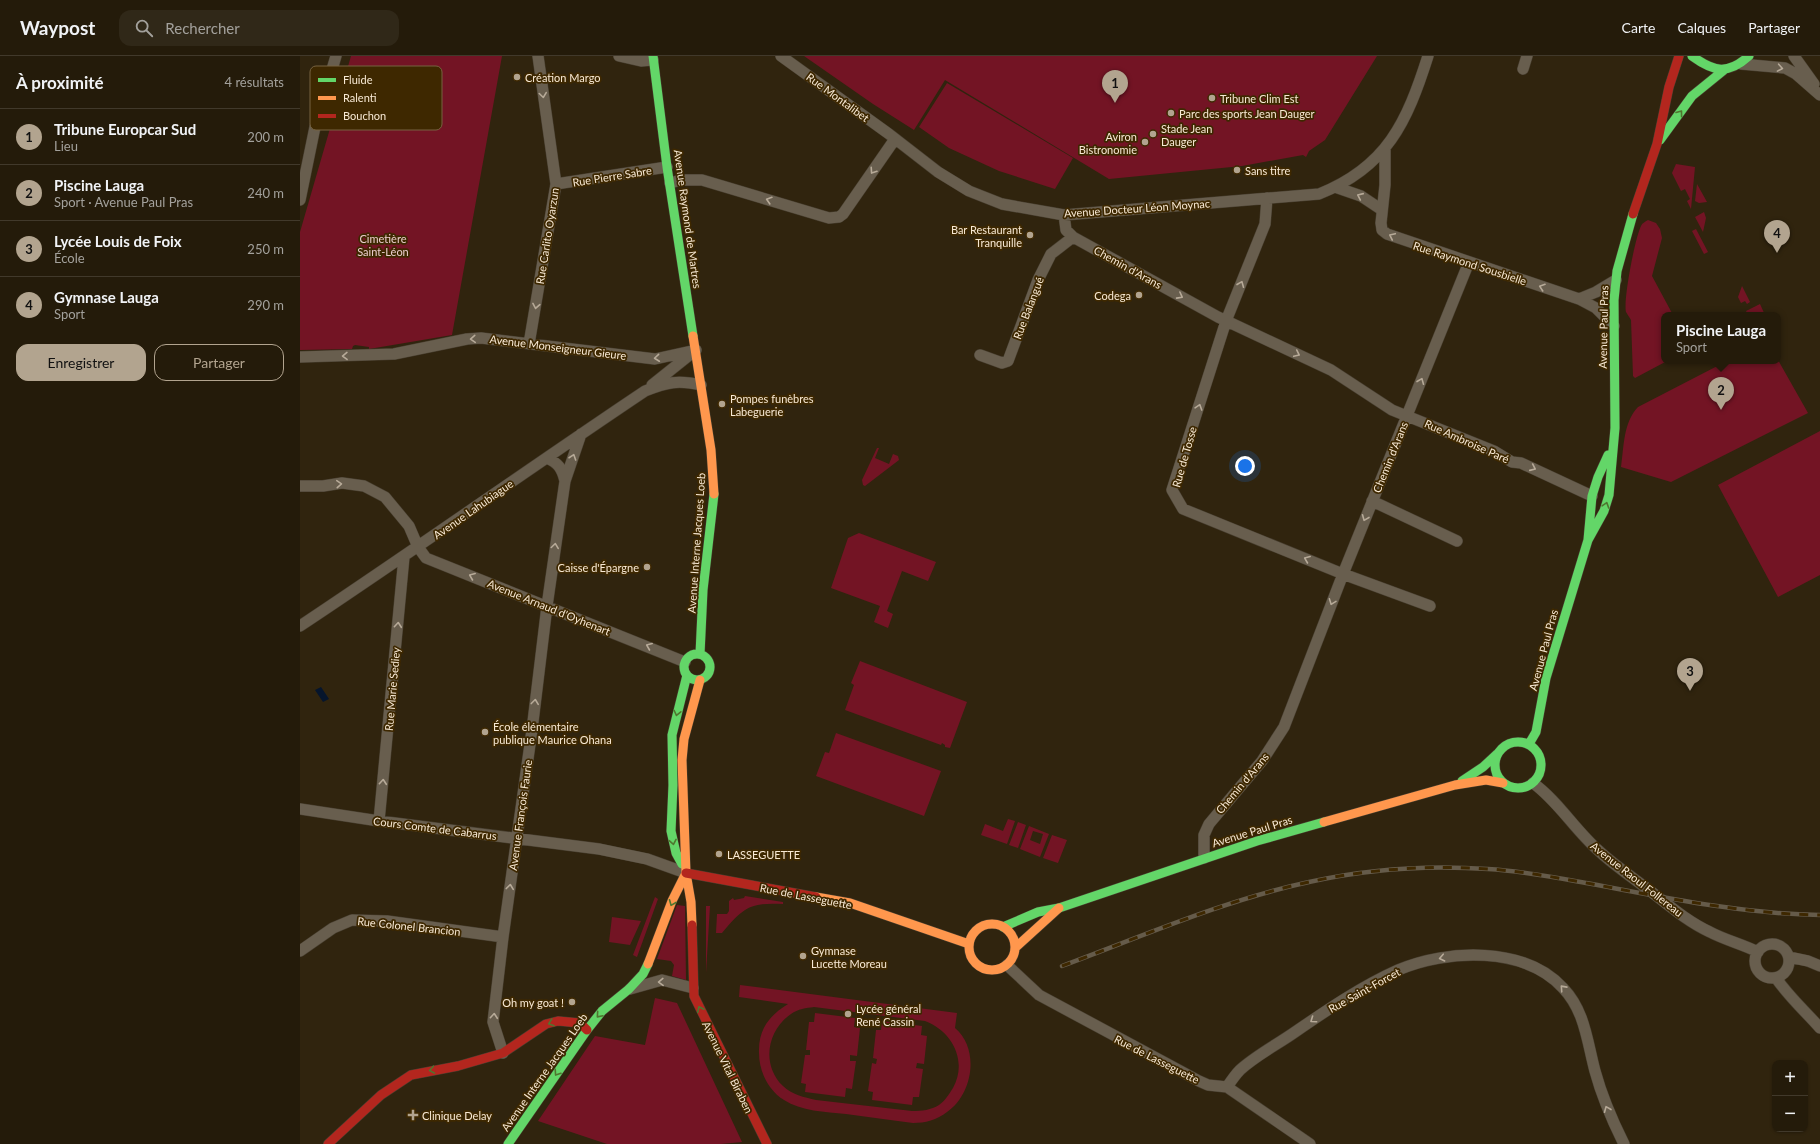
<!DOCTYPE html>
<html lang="fr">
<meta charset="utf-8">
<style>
:root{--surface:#241b0a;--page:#302818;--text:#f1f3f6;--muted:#a3a19c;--line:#41392b;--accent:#b2a48f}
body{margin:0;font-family:Lato,sans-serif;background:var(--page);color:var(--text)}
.controls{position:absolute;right:12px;bottom:12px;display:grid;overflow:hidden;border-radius:8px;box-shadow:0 1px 3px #0004}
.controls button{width:36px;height:36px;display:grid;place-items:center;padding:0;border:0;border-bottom:1px solid var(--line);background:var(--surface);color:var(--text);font:20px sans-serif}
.you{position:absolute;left:945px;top:410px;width:14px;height:14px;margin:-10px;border:3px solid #fff;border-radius:50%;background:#1a73e8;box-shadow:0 0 0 6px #1a73e833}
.badge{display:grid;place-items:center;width:26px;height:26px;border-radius:50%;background:var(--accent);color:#111;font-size:13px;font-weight:700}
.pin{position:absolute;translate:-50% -33px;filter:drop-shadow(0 1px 2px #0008)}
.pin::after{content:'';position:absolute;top:21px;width:14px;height:12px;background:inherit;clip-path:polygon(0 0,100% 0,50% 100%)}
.popup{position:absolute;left:1361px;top:256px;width:120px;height:52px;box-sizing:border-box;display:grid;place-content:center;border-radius:8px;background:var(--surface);filter:drop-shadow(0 1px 3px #0005);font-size:13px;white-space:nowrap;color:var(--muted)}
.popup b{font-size:15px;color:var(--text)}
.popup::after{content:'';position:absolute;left:50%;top:100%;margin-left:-8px;border:8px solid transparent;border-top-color:var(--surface)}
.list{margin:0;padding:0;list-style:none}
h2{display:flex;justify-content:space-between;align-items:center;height:52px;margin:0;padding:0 16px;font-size:17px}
h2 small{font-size:13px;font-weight:400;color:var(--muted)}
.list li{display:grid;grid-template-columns:26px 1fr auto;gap:12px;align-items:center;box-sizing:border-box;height:56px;padding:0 16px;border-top:1px solid var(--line)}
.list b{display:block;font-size:15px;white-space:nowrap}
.list p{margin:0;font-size:13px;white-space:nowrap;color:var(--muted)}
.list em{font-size:13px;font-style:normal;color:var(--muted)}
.actions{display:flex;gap:8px;padding:12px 16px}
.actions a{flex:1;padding:9px 0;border:1px solid var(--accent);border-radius:12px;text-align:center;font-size:14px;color:var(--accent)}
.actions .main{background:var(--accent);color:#111}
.icon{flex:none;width:22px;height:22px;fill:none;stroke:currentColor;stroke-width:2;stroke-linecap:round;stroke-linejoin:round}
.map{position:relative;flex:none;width:1520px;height:1088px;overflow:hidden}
header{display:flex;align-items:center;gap:24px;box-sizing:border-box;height:56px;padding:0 20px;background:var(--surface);border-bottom:1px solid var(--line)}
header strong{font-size:19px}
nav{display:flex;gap:22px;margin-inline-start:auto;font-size:14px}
.search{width:280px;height:36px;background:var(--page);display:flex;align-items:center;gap:10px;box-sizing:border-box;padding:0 14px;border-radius:12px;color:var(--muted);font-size:15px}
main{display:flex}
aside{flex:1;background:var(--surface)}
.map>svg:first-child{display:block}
.green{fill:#731424;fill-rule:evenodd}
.water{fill:#06152c}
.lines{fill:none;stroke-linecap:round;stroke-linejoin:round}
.street-casing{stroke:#483f30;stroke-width:12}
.fast-casing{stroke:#483f30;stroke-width:10}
.slow-casing{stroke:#483f30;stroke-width:10}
.jam-casing{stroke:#483f30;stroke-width:10}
.street{stroke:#685e4e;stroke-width:11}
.fast{stroke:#63d668;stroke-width:9}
.slow{stroke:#ff974d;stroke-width:9}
.jam{stroke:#b3261e;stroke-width:9}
.rail-casing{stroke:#655b4a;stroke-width:4.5}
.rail{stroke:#3e2800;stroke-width:3;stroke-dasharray:9;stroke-linecap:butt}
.oneway{stroke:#b7aa98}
.oneway2{stroke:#4f762f}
.poi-dot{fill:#b2a48f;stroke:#3e2800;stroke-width:1.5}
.labels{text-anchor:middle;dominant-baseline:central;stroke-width:3.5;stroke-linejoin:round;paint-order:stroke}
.poi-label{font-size:11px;fill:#f8e9d4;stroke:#3e2800;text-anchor:start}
.street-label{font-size:11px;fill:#f8e9d4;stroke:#3e2800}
.park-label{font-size:11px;fill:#edcece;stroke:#3e2800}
.key{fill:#3e2800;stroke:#766240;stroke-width:1}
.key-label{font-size:11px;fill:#f8e9d4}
</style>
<header>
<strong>Waypost</strong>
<div class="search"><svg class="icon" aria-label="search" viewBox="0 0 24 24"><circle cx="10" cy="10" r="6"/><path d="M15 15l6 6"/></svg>Rechercher</div>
<nav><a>Carte</a><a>Calques</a><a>Partager</a></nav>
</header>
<main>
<aside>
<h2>À proximité<small>4 résultats</small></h2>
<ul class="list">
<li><span class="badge">1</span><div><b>Tribune Europcar Sud</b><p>Lieu</p></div><em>200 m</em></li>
<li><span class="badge">2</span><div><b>Piscine Lauga</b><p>Sport · Avenue Paul Pras</p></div><em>240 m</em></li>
<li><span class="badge">3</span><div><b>Lycée Louis de Foix</b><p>École</p></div><em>250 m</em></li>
<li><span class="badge">4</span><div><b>Gymnase Lauga</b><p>Sport</p></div><em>290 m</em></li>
</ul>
<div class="actions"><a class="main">Enregistrer</a><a>Partager</a></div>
</aside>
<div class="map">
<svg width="1520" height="1088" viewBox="0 0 1520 1088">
<rect width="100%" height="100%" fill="#30240e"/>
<path class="green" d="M51,0H202L152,279L69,293V291L55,289L53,290L52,293L0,294V176Z
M504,0H1077L1025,84L1009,95L1006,101L1003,99L942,110L809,123L645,24L614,74L573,48Z
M647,27L773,102L755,133L699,115L649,92L619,71Z
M1376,108L1395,111L1391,153L1387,145L1390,143L1385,133L1381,135L1372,117Z
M1397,128L1407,146L1399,147L1395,145Z
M1404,156L1406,162L1403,176L1395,161Z
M1348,164L1356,167L1360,173L1362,182L1352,220L1373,259H1364V305H1367L1335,322L1333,320L1331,264C1330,262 1327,258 1326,256C1323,244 1335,182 1341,170C1342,167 1345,166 1348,164Z
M1396,173L1408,196L1404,198L1392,175Z
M1442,230L1450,246L1447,248L1445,245L1441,247L1438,241Z
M1460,248L1465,259H1448L1446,255Z
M1478,304L1508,357L1371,426L1321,411C1324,391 1323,367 1338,351L1427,305Z
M1520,375V519L1478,541L1418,429Z
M577,392H579L575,402L589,408L593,398L598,400L599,404L565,430L563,429L562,424Z
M559,477L636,506L628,525L602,515L587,555L593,558L588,572L574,566L580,550L531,532L548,482Z
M560,605L667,646L650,692L645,691V689L642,687L641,689L545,654L554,629L551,627Z
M536,677L641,715L624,760L516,720L525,696L529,697Z
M708,763L715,765L707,788L681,779L685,768L703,775Z
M718,766L726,769L718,792L709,789Z
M729,770L749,778L740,801L720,793ZM733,775L743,778L740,788L730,784Z
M752,779L767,784L758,807L743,802Z
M445,840L483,846V848C450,846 443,852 422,877H416L417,858H427L429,855V845L433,842L434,844L444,842Z
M355,841L358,843L337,901L333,899Z
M377,849L385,850L386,924L372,920L374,909L371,905L357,903Z
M406,850H410L406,917Z
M312,861L341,865L330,889L309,886Z
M440,929L657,957L655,972C680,993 673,1038 647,1056C637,1064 625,1067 613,1067C590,1064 568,1061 546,1058C525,1056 501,1055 484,1044C468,1034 459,1015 459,997C458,973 470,959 488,948L439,941ZM514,951L625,965C652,975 668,1005 653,1032C649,1038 645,1045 639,1049C631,1054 622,1055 612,1055L516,1044C504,1041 492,1039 483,1030C461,1009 467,974 491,958C498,953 506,952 514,951Z
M355,942L377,947L442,1086L421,1088H307L238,1065L295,980L345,989Z
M515,957L555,962L554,971L560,972L557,1000L550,999V1005H556L552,1033L546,1032L545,1041L505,1036L506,1028L501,1027L505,999H510V994H506L509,966H514Z
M582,965L622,970L621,979L627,980L624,1008L617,1007L616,1012L623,1013L619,1041H613L612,1049L572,1044L573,1036L568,1035L572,1007L576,1008L577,1003L573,1002L576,974H581Z"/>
<path class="water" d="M21,631L29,643L23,646L15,634Z"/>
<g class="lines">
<defs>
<path id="street" d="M319,0L341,5L353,4
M481,0L589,78L638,116L669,135L702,148L764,159L1019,138C1087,111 1107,66 1128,0
M1494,0L1514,28
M1441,8L1485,12L1496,18L1520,39
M1223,13L1227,0
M1085,94V129L1081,167L1082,174L1087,178L1279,243L1296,252L1314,270
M370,127L381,124H402L529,162L539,161L543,158L595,83
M256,128L367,111
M1035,131L1061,140L1082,154
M967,142L965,168L926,265L872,434L883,453L1043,518L1130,550
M0,144L15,71L36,0
M764,159L766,174L773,181L918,261L1031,314L1092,354L1194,395L1212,406L1221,407L1292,440
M1279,243L1296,236L1316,224
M229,288L256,128L238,0
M680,299L702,307L708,305L738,224L751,198L773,181
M0,301L94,298L167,283L181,282L355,303L396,294
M352,329L392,297
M247,402C258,407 262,412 265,425
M0,430H23L42,427L64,430L85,441L109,470L118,491L126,502L385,606
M1072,445L1157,485
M0,570C116,493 230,412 345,335C367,326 378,324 401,329
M1233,727C1258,745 1275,774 1299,795C1313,808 1329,819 1345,831C1365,846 1386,865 1410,876C1425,884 1442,888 1458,896
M0,753L79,765L299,793L347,803L386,817
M79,765L104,501
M904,802V779L909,768L962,705L984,671L1043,518L1169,206
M1455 905a17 17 0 1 1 34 0a17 17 0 1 1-34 0Z
M0,895L33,872L52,864L87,865L203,881
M1489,901L1508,905L1520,910
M707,909L739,939L899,1025L908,1029L927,1031L1010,1088
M1476,922C1489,941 1505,955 1520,972
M330,933L362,924L393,932
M203,997L193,966L203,881L232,674L247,550L265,425L281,378
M927,1031C931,1025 935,1019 940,1014C955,1000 978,988 995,976C1027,954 1062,930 1098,914C1147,893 1225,890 1263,932C1285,955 1287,985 1295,1015C1302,1041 1312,1064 1324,1088"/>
<path id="fast" d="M353,0L367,111L393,280
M1392,0C1414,16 1428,19 1449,0
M1360,84L1392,40L1424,14
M1288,484L1304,455L1309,439L1315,372L1314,244L1317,215L1333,158
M384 611a13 13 0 1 1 26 0a13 13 0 1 1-26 0Z
M400,598L403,534L414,438
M1195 709a23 23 0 1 1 46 0a23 23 0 1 1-46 0Z
M1229,688L1236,676L1246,622L1288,484L1292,440L1298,421L1308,399
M1162,725L1183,711L1197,698
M382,808L376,797L371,775L373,729L372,679L387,619
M703,871L738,856L759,852L957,785L1024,766
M208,1088L287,974L302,955L329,933L343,918L348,908"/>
<path id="slow" d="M393,280L411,394L414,438
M1024,766L1155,729L1186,724L1203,727
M516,841L550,847L669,888
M669 891a23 23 0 1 1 46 0a23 23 0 1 1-46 0Z
M392,869L391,846L386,817L382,704L384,683L400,624
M715,892L759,852
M348,908L372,845L386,817"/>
<path id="jam" d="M1333,158L1357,88L1369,31L1379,0
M386,817L516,841
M392,869L394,940L467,1088
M28,1088L81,1039L111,1019L158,1010L203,997L246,968L258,965L280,967L287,974"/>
</defs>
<use href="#street" class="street-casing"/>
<use href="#fast" class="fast-casing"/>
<use href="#slow" class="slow-casing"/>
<use href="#jam" class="jam-casing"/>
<use href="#street" class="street"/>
<use href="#fast" class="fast"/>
<use href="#slow" class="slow"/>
<use href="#jam" class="jam"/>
<defs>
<path id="rail" d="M762,910C843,880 925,844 1009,826C1067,813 1129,809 1188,813C1223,815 1258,822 1292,828C1367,842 1444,858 1520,859"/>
</defs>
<use href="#rail" class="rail-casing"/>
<use href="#rail" class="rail"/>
</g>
<defs><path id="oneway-chevron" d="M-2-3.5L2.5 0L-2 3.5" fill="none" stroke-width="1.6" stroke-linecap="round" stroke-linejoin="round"/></defs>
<g class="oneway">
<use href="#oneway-chevron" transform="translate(1480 12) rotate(10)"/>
<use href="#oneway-chevron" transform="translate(243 39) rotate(82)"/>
<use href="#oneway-chevron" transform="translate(573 115) rotate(124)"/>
<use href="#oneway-chevron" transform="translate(1060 140) rotate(-156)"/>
<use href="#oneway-chevron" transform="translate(469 144) rotate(-163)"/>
<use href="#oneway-chevron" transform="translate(1092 180) rotate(-155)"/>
<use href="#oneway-chevron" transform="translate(941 228) rotate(-68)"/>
<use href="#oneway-chevron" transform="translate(1242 231) rotate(-161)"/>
<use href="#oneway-chevron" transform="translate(880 240) rotate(28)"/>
<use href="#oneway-chevron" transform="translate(236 250) rotate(100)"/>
<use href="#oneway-chevron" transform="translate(173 283) rotate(176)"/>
<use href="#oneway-chevron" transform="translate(997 298) rotate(25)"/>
<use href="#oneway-chevron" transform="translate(45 300) rotate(179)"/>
<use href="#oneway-chevron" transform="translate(357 302) rotate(174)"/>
<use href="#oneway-chevron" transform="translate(1121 325) rotate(-68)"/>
<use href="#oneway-chevron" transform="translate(899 351) rotate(-72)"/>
<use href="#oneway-chevron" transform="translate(273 401) rotate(-71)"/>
<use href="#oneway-chevron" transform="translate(1233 412) rotate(24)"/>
<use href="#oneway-chevron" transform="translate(39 428) rotate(-4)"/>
<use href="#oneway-chevron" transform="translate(1065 462) rotate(112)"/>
<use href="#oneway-chevron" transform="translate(255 490) rotate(-82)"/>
<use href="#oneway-chevron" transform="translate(1007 503) rotate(-158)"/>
<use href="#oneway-chevron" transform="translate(172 520) rotate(-158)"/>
<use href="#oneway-chevron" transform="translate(1032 546) rotate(111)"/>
<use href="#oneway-chevron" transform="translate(98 569) rotate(-85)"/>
<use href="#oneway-chevron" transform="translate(349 590) rotate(-158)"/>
<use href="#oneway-chevron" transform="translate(235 646) rotate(-83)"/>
<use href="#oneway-chevron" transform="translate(83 726) rotate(-85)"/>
<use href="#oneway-chevron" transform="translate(210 831) rotate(-83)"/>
<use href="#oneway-chevron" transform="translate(1142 902) rotate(168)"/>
<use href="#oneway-chevron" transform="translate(361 926) rotate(178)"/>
<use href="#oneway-chevron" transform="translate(1263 932) rotate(-132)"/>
<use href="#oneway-chevron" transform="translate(194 960) rotate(-85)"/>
<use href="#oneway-chevron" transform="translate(1013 964) rotate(145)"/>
<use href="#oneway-chevron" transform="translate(1307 1053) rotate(-112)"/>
</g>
<g class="oneway2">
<use href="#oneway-chevron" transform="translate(1380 57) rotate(-53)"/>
<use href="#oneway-chevron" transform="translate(1306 449) rotate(-72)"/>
<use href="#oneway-chevron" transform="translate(377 657) rotate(103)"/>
<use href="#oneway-chevron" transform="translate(373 786) rotate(79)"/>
<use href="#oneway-chevron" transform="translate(372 847) rotate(112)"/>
<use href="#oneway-chevron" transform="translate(400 953) rotate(-116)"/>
<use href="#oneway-chevron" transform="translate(299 959) rotate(131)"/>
<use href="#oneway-chevron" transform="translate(251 967) rotate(161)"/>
<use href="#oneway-chevron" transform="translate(132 1014) rotate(170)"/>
<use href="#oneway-chevron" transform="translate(257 1017) rotate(124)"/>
</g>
<g class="poi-dot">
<circle cx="217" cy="21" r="4"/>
<circle cx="912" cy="42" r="4"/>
<circle cx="871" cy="57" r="4"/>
<circle cx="853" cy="78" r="4"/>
<circle cx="845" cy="86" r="4"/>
<circle cx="937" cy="114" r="4"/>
<circle cx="730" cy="179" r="4"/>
<circle cx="839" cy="239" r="4"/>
<circle cx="422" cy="348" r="4"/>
<circle cx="347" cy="511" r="4"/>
<circle cx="185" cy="676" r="4"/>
<circle cx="419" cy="798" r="4"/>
<circle cx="503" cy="900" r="4"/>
<circle cx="272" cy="946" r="4"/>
<circle cx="548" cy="958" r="4"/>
<path d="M111 1053h4v4h4v4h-4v4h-4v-4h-4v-4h4z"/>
</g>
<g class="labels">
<g class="poi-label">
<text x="225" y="21">Création Margo</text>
<text x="920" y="42">Tribune Clim Est</text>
<text x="879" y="57">Parc des sports Jean Dauger</text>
<text x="861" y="72">Stade Jean<tspan x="861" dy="13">Dauger</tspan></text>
<text x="837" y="80" text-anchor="end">Aviron<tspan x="837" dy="13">Bistronomie</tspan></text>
<text x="945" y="114">Sans titre</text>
<text x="722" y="173" text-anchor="end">Bar Restaurant<tspan x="722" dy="13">Tranquille</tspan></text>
<text x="831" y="239" text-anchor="end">Codega</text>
<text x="430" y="342">Pompes funèbres<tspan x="430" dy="13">Labeguerie</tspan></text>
<text x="339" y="511" text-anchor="end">Caisse d'Épargne</text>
<text x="193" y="670">École élémentaire<tspan x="193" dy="13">publique Maurice Ohana</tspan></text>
<text x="427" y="798">LASSEGUETTE</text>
<text x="511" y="894">Gymnase<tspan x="511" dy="13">Lucette Moreau</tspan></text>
<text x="264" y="946" text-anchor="end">Oh my goat !</text>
<text x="556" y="952">Lycée général<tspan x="556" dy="13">René Cassin</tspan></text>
<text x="122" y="1059">Clinique Delay</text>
</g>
<g class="street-label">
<text transform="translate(538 41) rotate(36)">Rue Montalibet</text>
<text transform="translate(312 120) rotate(-9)">Rue Pierre Sabre</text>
<text transform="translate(837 152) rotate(-4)">Avenue Docteur Léon Moynac</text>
<text transform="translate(388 163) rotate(82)">Avenue Raymond de Martres</text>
<text transform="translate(247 180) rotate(-81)">Rue Carlito Oyarzun</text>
<text transform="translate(1170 207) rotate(18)">Rue Raymond Sousbielle</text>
<text transform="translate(828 211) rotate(29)">Chemin d'Arans</text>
<text transform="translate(728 252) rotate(-69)">Rue Balangué</text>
<text transform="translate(1303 271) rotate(-89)">Avenue Paul Pras</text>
<text transform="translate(258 291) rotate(7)">Avenue Monseigneur Gieure</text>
<text transform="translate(1167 385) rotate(24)">Rue Ambroise Paré</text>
<text transform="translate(884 401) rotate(-74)">Rue de Tosse</text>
<text transform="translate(1090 401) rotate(-68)">Chemin d'Arans</text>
<text transform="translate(173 453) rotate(-35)">Avenue Lahubiague</text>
<text transform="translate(396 487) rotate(-86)">Avenue Interne Jacques Loeb</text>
<text transform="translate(249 551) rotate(22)">Avenue Arnaud d'Oyhenart</text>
<text transform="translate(1243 594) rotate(-75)">Avenue Paul Pras</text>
<text transform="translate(92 633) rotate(-85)">Rue Marie Sediey</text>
<text transform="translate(942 727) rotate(-50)">Chemin d'Arans</text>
<text transform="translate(220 759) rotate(-82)">Avenue François Faurie</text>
<text transform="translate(135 772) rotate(7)">Cours Comte de Cabarrus</text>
<text transform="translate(952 775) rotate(-17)">Avenue Paul Pras</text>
<text transform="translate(1337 823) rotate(38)">Avenue Raoul Follereau</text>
<text transform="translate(506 840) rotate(11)">Rue de Lasseguette</text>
<text transform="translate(109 870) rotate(6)">Rue Colonel Brancion</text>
<text transform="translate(1064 934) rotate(-29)">Rue Saint-Forcet</text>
<text transform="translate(857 1003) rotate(27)">Rue de Lasseguette</text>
<text transform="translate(428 1011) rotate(64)">Avenue Vital Biraben</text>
<text transform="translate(244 1016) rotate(-55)">Avenue Interne Jacques Loeb</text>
</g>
<g class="park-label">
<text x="83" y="182">Cimetière<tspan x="83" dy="13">Saint-Léon</tspan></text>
</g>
</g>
<rect x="10" y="10" width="132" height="64" rx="6" class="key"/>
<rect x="18" y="22" width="18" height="4" fill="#63d668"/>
<rect x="18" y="40" width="18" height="4" fill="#ff974d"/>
<rect x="18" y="58" width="18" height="4" fill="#b3261e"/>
<g class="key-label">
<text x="43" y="28">Fluide</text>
<text x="43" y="46">Ralenti</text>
<text x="43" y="64">Bouchon</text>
</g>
</svg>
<div class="controls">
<button>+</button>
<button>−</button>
</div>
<div class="you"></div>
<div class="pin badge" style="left:815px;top:47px">1</div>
<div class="pin badge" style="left:1421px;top:354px">2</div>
<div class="popup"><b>Piscine Lauga</b>Sport</div>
<div class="pin badge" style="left:1390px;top:635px">3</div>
<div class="pin badge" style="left:1477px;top:197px">4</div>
</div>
</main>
